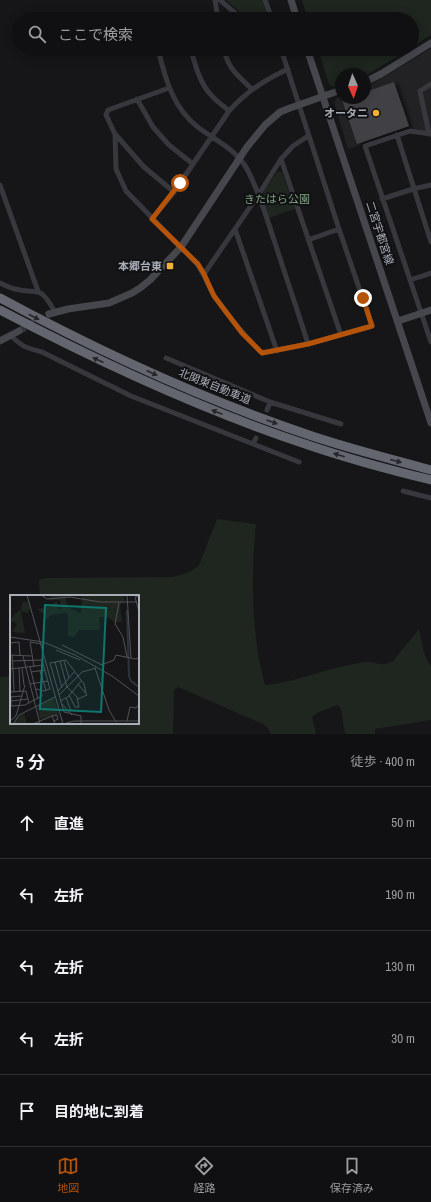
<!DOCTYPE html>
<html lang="ja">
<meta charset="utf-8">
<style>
:root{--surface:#101012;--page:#19191b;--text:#f1f3f6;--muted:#9c9d9f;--line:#303032;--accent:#b45309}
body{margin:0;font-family:"Archivo Narrow","Noto Sans JP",sans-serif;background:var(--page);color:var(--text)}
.compass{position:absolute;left:335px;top:68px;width:36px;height:36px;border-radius:50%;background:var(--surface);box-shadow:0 2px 10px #0003;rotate:177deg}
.stop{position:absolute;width:12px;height:12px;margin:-9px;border:3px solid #b45309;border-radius:50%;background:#fff}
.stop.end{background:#b45309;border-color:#fff;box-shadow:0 1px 4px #0008}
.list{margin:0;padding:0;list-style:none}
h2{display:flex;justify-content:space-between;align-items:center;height:52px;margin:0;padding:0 16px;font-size:17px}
h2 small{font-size:13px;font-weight:400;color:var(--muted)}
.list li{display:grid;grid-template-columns:26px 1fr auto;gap:12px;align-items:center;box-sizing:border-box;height:72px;padding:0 16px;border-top:1px solid var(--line)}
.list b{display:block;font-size:15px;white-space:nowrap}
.list em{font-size:13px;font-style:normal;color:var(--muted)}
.icon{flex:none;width:22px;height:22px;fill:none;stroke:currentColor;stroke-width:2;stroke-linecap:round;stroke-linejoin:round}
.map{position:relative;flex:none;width:431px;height:734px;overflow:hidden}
.search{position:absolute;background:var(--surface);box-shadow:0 2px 10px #0003;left:12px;right:12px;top:12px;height:44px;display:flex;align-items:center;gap:10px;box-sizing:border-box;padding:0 14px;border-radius:22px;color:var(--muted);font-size:15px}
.sheet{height:412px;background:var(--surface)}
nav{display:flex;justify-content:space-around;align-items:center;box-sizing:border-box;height:56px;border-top:1px solid var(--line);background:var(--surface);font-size:11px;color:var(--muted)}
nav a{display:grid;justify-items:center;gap:2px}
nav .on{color:var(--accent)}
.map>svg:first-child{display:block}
.built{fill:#222225}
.green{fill:#1e261f}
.building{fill:#404145;filter:url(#shadow)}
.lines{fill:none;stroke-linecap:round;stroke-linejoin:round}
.secondary-tunnel{stroke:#333438;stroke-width:7;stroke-dasharray:7 3.5;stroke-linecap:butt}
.street{stroke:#37383d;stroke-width:5}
.secondary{stroke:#45474d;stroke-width:7}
.highway{stroke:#63666e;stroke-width:9}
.oneway{fill:#26262a}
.route{stroke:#b45309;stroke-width:5}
.poi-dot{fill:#f2b134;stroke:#111113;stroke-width:1.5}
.labels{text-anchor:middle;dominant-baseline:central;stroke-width:4;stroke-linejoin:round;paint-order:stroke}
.poi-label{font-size:11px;font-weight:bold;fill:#a8adb8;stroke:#111113;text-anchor:end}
.park-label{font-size:11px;fill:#7fa381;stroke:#111113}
.street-label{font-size:11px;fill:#a8adb8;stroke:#111113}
.inset-river{fill:none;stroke:#2c353c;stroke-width:2}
.inset-road{fill:none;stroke:#505258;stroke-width:1}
.view{fill:#0f766e;fill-opacity:0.15;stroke:#0f766e;stroke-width:2}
.inset-edge{fill:none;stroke:#a8adb8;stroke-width:2}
</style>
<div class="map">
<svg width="431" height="734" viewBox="0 0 431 734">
<defs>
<filter id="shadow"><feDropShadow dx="3.5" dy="2" stdDeviation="2" flood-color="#0009"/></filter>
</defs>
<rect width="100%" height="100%" fill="#161618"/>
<path class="built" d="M431,48V132L410,128L348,149L334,102L337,98L341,96V98H365V88L384,77Z"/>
<path class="green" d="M226,0H263L269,19H248Z
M302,0H431V35L412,47V19H308Z
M318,49H409L365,76V74H341V85L333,87L329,84Z
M277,172H282L295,209L269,218C259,191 261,195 277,172Z
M217,519L256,524C251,575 251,635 265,685C296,682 324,669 354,664C358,663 363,662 367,662C378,662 381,668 393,661L419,629C422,641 423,657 431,666V720L375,729V734H345L341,709L338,705L319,712L312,717L316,734H271L268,728L263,724L178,687L174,690L173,734H0V677L11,676V723H138V596H40L39,580L46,578L172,577C183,574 191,573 199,565Z"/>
<path class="building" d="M394,82L409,126L357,144L342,100L349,98H365V92Z"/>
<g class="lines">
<path class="secondary-tunnel" d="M19,331L49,314"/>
<path class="street" d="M215,0L218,19
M220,0L242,19
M265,0L272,19
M158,49C165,78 173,109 199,128C215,140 237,150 247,169C259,191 266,216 274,240C285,274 297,309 308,344
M191,49C195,65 200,84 212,96C217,102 224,106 229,111
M224,49C228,69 238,76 252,89
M169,88L108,110L106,115L115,134L144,167L174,192
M137,99L153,127L169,145L193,164
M115,134L116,169L126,191L197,264C205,275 208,287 215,297C229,317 245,336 262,353L308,344L372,326L339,229L281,49
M429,134L420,91L431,84
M431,134L410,131L365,146L431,342
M397,135L431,242
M281,159L341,335
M0,185L38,291
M382,199L413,189L431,185
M152,219L174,192L229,111C247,91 265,80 288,69
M235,229L277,351
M308,240L339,229
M204,274L259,194L281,159L293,146L308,136
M410,280L431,273
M0,283C5,285 10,288 15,289C40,295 39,284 55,312
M11,336C23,347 26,348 42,352L131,396L299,462
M166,358L270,402L341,424
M267,410L270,402
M253,444L256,438
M403,491L431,498"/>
<path class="secondary" d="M291,0L297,19
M307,49L431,423
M365,82L381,74L431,43
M49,314L68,309L109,303L132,293L140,288L150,280L181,247L247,147L265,125L280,112L290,108L341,90
M398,321L431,310
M0,341L19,331"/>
<path class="highway" d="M0,298C100,352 204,400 312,436C351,449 391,459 431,470
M0,310C99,362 202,410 308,445C349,459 390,470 431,480"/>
</g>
<defs><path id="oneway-solid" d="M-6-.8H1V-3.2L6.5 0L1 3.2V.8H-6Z"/></defs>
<g class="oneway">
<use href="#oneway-solid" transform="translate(34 317) rotate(28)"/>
<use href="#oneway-solid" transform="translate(98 360) rotate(-155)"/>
<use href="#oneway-solid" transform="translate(152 373) rotate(25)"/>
<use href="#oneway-solid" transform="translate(217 412) rotate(-159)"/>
<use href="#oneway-solid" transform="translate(272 422) rotate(20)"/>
<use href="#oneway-solid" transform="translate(339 455) rotate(-163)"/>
<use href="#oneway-solid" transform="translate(396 461) rotate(15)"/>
</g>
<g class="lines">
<path class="route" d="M180,183L152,219L198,264L204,274L214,296L242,333L262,353L308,344L372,326L363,298"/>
</g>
<g class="poi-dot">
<circle cx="376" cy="113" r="4"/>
<rect x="166" y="262" width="8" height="8" rx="2"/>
</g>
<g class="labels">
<g class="poi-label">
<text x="368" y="113">オータニ</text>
<text x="162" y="266">本郷台東</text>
</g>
<g class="park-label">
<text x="277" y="199">きたはら公園</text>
</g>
<g class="street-label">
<text transform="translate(380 233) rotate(72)">二宮宇都宮線</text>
<text transform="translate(215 386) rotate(22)">北関東自動車道</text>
</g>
</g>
<g transform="translate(10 595)">
<rect width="129" height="129" fill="#161618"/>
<path d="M47,0H55L58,12L71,19L72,2L70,0H114V7L110,10L112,26L106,28L97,22H89L90,35H69L64,42L58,41V18L41,20L36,25L35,20L27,14L43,11V8L47,7L48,14H51L50,5H41L40,2ZM18,6L21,13L17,18L11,16L15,38L2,37L7,29L0,25L9,15L11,16L12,8ZM44,103L49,119L30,124L27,111ZM14,118L17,129L4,128L7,123Z" fill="#1e261f"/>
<path class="inset-river" d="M117,15L119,81L121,86L129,92"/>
<path class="inset-road" d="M17,0L53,129M31,0L37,4L60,2L90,7H127M117,0L121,63M129,1L125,2L129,17M109,8L105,29L113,42L117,62M0,42L33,47L65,60L102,81L129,101M0,48L9,47L10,61M52,50L92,70M46,55L70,65M0,60L21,61M2,60L3,74M13,61L30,129M2,66L32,65L40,94L34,96L26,94M50,66L57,92L67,102L69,112H65L59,100M54,66L59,83M45,67L52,93M91,70L104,65L106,60L125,64L129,63M20,72L28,104M24,72L20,47L32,49M9,73L10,97M12,73L14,90M85,73L99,115L106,127M0,74L34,70M3,74L4,97M30,76L36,95M21,77L35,75M20,89L38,86M48,96L64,77M0,97L16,96L19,108M49,100L72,77L86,73M0,102L12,101M1,102V111L15,110L32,101L31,95M56,103L61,116M68,104L77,100L68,89M1,106L18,104M50,106L58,102L71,86M52,109L62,120M42,121L47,120L48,124L44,126M0,126L6,121L15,90M117,126L120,112L126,113L129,109M3,129L9,120L45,102M23,129L42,121L45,129M53,129L64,126H129M71,129V121L54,117L40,68L56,65L74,89L76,98"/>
<path class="view" d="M35,10L96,13L91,117L30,114Z"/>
<rect width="129" height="129" class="inset-edge"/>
</g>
</svg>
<svg class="compass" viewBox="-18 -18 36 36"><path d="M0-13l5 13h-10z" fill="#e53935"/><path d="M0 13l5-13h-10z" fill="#9c9d9f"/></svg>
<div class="stop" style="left:180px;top:183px"></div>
<div class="stop end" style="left:363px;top:298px"></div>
<div class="search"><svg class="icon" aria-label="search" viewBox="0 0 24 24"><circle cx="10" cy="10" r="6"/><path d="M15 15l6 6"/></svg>ここで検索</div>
</div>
<section class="sheet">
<h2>5 分<small>徒歩 · 400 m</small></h2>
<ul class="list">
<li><svg class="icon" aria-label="ahead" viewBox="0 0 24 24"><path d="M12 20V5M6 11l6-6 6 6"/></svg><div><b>直進</b></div><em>50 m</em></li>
<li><svg class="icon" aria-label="left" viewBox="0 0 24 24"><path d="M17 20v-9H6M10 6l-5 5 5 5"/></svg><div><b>左折</b></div><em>190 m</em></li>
<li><svg class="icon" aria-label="left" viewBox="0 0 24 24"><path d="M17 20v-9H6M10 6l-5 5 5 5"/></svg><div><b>左折</b></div><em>130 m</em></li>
<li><svg class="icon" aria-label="left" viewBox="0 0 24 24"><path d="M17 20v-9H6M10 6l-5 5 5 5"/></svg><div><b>左折</b></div><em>30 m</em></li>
<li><svg class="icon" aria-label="arrive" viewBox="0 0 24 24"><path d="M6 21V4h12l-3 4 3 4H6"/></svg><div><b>目的地に到着</b></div></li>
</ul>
</section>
<nav>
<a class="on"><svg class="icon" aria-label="map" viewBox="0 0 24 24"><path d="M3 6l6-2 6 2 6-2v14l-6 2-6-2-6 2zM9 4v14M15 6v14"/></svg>地図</a>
<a><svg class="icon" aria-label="directions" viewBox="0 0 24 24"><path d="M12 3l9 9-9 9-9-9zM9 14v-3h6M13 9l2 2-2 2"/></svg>経路</a>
<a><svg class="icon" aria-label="saved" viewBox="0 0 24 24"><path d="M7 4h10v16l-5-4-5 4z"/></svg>保存済み</a>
</nav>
